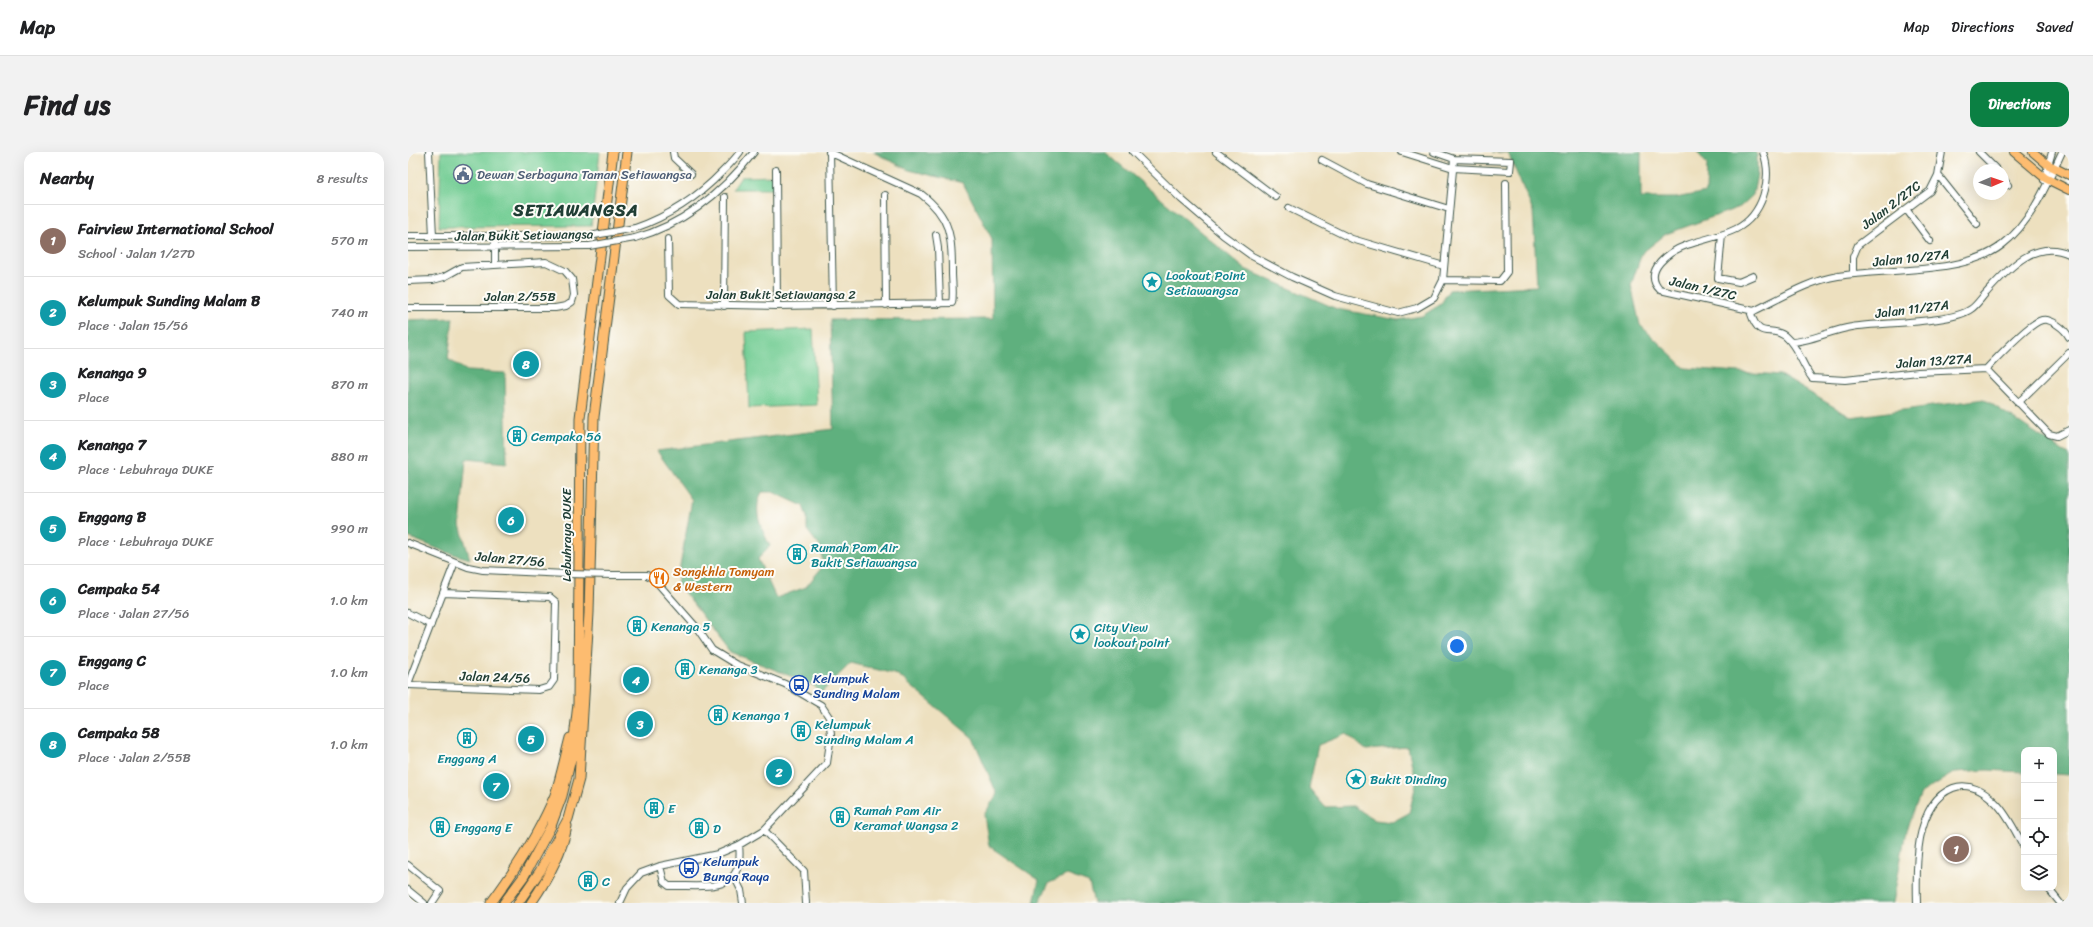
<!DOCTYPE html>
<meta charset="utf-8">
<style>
:root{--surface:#fff;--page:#f2f2f2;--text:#202124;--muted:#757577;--line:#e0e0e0;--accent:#0b8043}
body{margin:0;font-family:Sriracha,sans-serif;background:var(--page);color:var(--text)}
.controls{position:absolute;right:12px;bottom:12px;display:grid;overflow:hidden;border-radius:8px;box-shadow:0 4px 16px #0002}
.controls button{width:36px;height:36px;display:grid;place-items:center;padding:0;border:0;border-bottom:1px solid var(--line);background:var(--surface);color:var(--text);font:20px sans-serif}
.compass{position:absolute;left:1565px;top:12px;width:36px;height:36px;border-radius:50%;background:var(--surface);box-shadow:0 4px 16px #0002;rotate:88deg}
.you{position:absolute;left:1049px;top:494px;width:14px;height:14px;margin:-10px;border:3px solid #fff;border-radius:50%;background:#1a73e8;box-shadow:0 0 0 6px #1a73e833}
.badge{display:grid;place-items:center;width:26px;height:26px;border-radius:50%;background:var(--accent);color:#fff;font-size:13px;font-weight:700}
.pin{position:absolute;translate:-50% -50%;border:2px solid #fff;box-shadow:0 1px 4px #0006}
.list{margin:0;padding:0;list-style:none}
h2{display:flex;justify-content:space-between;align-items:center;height:52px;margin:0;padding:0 16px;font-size:17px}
h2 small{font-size:13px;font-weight:400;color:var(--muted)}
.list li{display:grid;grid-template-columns:26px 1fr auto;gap:12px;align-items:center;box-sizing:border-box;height:72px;padding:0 16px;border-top:1px solid var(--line)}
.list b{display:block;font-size:15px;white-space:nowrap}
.list p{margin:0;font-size:13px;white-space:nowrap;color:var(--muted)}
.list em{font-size:13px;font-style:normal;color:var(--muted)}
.icon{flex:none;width:22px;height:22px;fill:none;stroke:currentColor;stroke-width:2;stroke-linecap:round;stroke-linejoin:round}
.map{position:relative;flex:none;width:1661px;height:751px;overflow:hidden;border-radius:12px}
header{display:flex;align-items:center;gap:24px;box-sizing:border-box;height:56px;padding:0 20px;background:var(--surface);border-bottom:1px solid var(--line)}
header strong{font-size:19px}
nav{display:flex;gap:22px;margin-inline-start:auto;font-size:14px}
.intro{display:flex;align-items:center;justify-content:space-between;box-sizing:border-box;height:96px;padding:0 24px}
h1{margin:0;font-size:28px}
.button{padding:10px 18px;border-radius:12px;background:var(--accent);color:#fff;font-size:14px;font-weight:700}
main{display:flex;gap:24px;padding:0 24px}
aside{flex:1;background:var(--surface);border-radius:12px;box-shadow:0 4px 16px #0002}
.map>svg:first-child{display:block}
.green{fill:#73cd94;stroke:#498564}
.forest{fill:#5eb07e;stroke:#3e7659;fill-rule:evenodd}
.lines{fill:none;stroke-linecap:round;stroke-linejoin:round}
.minor-casing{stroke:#3e5549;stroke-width:8}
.major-casing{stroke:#3e5549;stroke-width:10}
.highway-casing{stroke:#3e5549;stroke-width:11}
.minor{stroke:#fff;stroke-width:6}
.major{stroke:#fdbc70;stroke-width:8}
.highway{stroke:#fdbc70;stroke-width:9}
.minor-bridge-casing{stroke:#3e5549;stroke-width:8;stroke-linecap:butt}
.minor-bridge{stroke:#fff;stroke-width:6}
.labels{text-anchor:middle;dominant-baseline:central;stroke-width:4;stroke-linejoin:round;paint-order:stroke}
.service-label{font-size:13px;fill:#4e5e75;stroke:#fdfcf7;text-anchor:start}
.street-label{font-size:13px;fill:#1f3d34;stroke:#fdfcf7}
.culture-label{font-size:13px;fill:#0d838f;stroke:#fdfcf7;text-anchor:start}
.food-label{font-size:13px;fill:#c56008;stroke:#fdfcf7;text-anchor:start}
.transit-label{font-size:13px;fill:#164399;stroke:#fdfcf7;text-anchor:start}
.district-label{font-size:17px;font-weight:bold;letter-spacing:1px;fill:#1f3d34;stroke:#fdfcf7}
</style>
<header>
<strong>Map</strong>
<nav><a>Map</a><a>Directions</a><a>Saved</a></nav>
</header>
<div class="intro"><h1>Find us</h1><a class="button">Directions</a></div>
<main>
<aside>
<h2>Nearby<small>8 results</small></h2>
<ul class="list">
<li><span class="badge" style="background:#8d6e63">1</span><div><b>Fairview International School</b><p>School · Jalan 1/27D</p></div><em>570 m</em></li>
<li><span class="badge" style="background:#0f9aa8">2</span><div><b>Kelumpuk Sunding Malam B</b><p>Place · Jalan 15/56</p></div><em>740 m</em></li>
<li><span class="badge" style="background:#0f9aa8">3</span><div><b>Kenanga 9</b><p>Place</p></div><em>870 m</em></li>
<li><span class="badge" style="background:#0f9aa8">4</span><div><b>Kenanga 7</b><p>Place · Lebuhraya DUKE</p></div><em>880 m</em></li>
<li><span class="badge" style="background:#0f9aa8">5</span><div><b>Enggang B</b><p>Place · Lebuhraya DUKE</p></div><em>990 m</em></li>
<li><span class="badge" style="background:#0f9aa8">6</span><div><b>Cempaka 54</b><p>Place · Jalan 27/56</p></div><em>1.0 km</em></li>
<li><span class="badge" style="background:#0f9aa8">7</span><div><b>Enggang C</b><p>Place</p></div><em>1.0 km</em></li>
<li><span class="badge" style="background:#0f9aa8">8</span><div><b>Cempaka 58</b><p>Place · Jalan 2/55B</p></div><em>1.0 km</em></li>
</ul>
</aside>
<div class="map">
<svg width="1661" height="751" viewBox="0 0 1661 751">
<rect width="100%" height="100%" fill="#fdfcf7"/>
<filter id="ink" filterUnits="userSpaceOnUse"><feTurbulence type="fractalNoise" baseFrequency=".025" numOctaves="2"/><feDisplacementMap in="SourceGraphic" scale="8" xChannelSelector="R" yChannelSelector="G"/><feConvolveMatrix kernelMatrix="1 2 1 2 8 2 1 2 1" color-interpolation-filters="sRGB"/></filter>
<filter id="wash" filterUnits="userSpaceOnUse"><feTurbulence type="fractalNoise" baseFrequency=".012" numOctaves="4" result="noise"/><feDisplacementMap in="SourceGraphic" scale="16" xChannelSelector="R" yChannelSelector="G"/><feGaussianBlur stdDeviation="0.9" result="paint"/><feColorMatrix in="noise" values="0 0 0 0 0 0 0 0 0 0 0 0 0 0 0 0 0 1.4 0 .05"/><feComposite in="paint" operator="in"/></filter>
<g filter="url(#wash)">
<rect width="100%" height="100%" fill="#ede0bf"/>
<path class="green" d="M33,0H192L183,74L31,75Z
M368,24L369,37H325L333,25Z
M405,177L409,253L341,256L338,180Z"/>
<path class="forest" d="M465,0H697L837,117L929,157L990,168L1014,164L1033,152L1041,138L1129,134L1125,59L1100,1L1084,0H1233V46H1268L1298,40L1299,12L1289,0H1347L1349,3V22L1345,43L1332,55L1258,82L1234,101L1223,133L1232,173L1277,216L1372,223L1443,265L1576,247L1661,303V623L1646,622V598H1616V620L1579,618L1547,620L1513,641L1498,678L1485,751H686L681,731L659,723L641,731L631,751H626L631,728L581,694L576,663L589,642L565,586L490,523L443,511L413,541L405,533L322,500L269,431L284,348L249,299L425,277L422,168L585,167L584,87L555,31L501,18ZM354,340H365L395,354L399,365V378L413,396L415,414L398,435L368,446L350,407L362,394C353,376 344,359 354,340ZM938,582L958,598L1000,595L1008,632L1001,661L984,670L967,668L945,654L917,655L901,636L910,593Z
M45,166L40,207L59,219L97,221L99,311L58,307L52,373L62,407L38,400L0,385V168Z"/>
</g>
<g filter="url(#ink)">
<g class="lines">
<defs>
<path id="minor" d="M21,0L25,84
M265,0L266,6L283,22
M422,0L425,154
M725,0L773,47L815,83L844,104L884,125L927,144L990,161L1009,156L1026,146L1035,128L1046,7
M808,0L868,45
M994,0L1045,16L1102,19L1103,9L1046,7L1026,0
M1571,0L1589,18
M914,8L959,32L1041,57
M368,18L369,154
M1530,23L1569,72
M1595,26L1600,33
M1636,28L1644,0
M477,43L478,153
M881,56L944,87L1036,114
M1498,57L1522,89
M227,76C262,64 290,45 315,19C321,13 327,7 332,0
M528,83L530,96L532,152
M1314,83L1310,126L1331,130L1345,124
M0,84H181
M87,85V112
M227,86C277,72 315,40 346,0
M260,87L261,143L271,152L369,154L544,151C546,142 544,130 544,121C544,85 543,65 513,42L421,0
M0,95L181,94
M1445,122V105L1450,93L1522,39L1530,23L1534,0
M1035,128L1092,129L1099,120L1098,31
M0,129L25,128L36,125L54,115L138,110L157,119L164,127L166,143L164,150L158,154L147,156H0
M316,154L317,45
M1346,159L1343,162C1352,189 1362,173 1377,184C1390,195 1394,213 1404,226L1437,228L1510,220L1578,217L1641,282L1649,284L1661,278
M1346,159C1373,146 1400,129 1430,124C1477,116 1556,123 1594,93C1623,71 1639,32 1654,0
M1346,159L1252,138C1233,119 1262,99 1279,93C1295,87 1312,85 1328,77C1355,63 1365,27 1355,0
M1383,190C1402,190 1423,178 1444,175C1473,170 1542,172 1563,157C1569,153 1573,146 1578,141C1599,118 1626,86 1661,102
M1578,217C1589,206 1621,171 1634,168C1643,166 1657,177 1661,185
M1610,251L1661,201
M0,391L60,415L75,418L158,422
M205,423H239L246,427L289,476L304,498L327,512L377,532L413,553L421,565L423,583L419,611L356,678L331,693L310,702L252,714L233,721L219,736L212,751
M0,461L23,473
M0,532L47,410
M0,533L131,538L141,535L146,528L148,450L142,445L35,441
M356,678L396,719L398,751
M0,713L32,739L24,751
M252,714L256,730L261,734C297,733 337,743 331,693
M326,724L333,738L335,751
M1640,736L1652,751
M0,738L16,751
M1509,751C1508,717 1506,651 1545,636C1561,630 1577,640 1588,651C1600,663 1608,681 1616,695"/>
<path id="major" d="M1606,0L1637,26L1661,38
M1625,0L1639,12L1661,23"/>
<path id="highway" d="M83,751C108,717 131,682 147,643C153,625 157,605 162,586
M96,751L116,724L143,674L154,644L164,603L170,552L172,266L205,0
M110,751L132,719L160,667L171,627L181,461L186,265L219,0
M123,751C139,728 154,702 159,674"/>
</defs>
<use href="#minor" class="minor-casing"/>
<use href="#major" class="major-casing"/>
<use href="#highway" class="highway-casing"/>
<use href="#minor" class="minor"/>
<use href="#major" class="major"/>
<use href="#highway" class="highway"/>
<defs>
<path id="minor-bridge" d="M181,84L227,76
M181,94L227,86
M158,422L205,423"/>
</defs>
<use href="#minor-bridge" class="minor-bridge-casing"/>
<use href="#minor-bridge" class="minor-bridge"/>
</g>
</g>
<defs>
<symbol id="civic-ring" viewBox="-11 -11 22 22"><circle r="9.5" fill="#fdfcf7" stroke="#5c6f8a" stroke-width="1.5"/><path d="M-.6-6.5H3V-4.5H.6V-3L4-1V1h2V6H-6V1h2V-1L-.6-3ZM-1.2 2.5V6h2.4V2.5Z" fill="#5c6f8a"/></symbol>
<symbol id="sight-ring" viewBox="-11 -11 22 22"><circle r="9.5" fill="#fdfcf7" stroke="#0f9aa8" stroke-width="1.5"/><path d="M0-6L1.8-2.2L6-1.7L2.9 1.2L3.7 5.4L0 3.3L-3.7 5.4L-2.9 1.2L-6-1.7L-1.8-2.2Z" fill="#0f9aa8"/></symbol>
<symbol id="building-ring" viewBox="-11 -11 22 22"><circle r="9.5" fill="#fdfcf7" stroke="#0f9aa8" stroke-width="1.5"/><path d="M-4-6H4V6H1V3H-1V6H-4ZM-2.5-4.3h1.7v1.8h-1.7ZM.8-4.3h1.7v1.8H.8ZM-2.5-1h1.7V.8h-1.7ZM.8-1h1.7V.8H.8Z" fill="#0f9aa8"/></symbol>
<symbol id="restaurant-ring" viewBox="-11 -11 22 22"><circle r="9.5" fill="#fdfcf7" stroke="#e8710a" stroke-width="1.5"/><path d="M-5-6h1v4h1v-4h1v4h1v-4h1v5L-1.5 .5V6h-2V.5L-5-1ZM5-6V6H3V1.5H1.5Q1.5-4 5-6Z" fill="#e8710a"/></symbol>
<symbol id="bus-ring" viewBox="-11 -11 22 22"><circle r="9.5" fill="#fdfcf7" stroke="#1a4fb4" stroke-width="1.5"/><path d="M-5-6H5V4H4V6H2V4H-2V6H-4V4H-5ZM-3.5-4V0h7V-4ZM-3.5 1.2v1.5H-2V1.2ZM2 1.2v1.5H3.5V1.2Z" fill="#1a4fb4"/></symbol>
</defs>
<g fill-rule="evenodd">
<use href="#civic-ring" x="44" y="11" width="22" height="22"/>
<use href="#sight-ring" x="733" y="119" width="22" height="22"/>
<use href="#building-ring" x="98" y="273" width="22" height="22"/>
<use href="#building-ring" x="378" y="391" width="22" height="22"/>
<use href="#restaurant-ring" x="240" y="415" width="22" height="22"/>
<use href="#building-ring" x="218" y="463" width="22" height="22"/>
<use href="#sight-ring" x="661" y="471" width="22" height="22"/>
<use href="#building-ring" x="266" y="506" width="22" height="22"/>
<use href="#bus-ring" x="380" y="522" width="22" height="22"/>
<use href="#building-ring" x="299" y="552" width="22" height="22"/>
<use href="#building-ring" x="382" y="568" width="22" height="22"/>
<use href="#building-ring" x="48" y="575" width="22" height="22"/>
<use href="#sight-ring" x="937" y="616" width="22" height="22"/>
<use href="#building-ring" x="235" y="645" width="22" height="22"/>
<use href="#building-ring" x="421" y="654" width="22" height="22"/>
<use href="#building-ring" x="21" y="664" width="22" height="22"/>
<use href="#building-ring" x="280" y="665" width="22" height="22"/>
<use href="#bus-ring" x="270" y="705" width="22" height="22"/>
<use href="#building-ring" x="169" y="718" width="22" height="22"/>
</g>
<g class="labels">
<g class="service-label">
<text x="69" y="22">Dewan Serbaguna Taman Setiawangsa</text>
</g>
<g class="street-label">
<text transform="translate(1483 53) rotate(-37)">Jalan 2/27C</text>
<text transform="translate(116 83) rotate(-1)">Jalan Bukit Setiawangsa</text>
<text transform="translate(1503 106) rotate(-6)">Jalan 10/27A</text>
<text transform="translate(1295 136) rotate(13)">Jalan 1/27C</text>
<text x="373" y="142">Jalan Bukit Setiawangsa 2</text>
<text x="112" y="144">Jalan 2/55B</text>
<text transform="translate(1504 157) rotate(-7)">Jalan 11/27A</text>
<text transform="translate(1526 209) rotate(-4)">Jalan 13/27A</text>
<text transform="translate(158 383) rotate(-90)">Lebuhraya DUKE</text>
<text transform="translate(102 407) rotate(5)">Jalan 27/56</text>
<text transform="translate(87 525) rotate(2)">Jalan 24/56</text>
</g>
<g class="culture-label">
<text x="758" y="123">Lookout Point<tspan x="758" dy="15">Setiawangsa</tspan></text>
<text x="123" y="284">Cempaka 56</text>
<text x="403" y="395">Rumah Pam Air<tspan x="403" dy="15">Bukit Setiawangsa</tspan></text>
<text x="243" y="474">Kenanga 5</text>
<text x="686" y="475">City View<tspan x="686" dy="15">lookout point</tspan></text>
<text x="291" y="517">Kenanga 3</text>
<text x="324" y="563">Kenanga 1</text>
<text x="407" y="572">Kelumpuk<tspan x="407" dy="15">Sunding Malam A</tspan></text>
<text x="59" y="606" text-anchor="middle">Enggang A</text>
<text x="962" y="627">Bukit Dinding</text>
<text x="260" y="656">E</text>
<text x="446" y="658">Rumah Pam Air<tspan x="446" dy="15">Keramat Wangsa 2</tspan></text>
<text x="46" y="675">Enggang E</text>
<text x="305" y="676">D</text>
<text x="194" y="729">C</text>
</g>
<g class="food-label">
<text x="265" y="419">Songkhla Tomyam<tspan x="265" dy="15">&amp; Western</tspan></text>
</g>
<g class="transit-label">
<text x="405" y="526">Kelumpuk<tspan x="405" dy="15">Sunding Malam</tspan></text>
<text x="295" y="709">Kelumpuk<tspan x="295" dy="15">Bunga Raya</tspan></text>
</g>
<g class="district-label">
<text x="168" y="58">SETIAWANGSA</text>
</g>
</g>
</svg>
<div class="controls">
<button>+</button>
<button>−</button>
<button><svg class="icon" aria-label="locate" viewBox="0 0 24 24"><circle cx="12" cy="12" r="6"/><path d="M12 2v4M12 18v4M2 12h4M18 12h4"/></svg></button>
<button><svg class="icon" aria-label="layers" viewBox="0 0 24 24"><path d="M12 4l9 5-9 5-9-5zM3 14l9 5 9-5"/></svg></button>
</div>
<svg class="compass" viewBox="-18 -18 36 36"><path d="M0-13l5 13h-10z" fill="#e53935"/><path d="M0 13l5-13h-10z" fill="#757577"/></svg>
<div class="you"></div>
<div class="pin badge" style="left:1548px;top:697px;background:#8d6e63">1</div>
<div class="pin badge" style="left:371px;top:620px;background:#0f9aa8">2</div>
<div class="pin badge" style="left:232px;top:572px;background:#0f9aa8">3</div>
<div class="pin badge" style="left:228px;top:528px;background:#0f9aa8">4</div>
<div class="pin badge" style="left:123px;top:587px;background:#0f9aa8">5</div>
<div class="pin badge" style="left:103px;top:368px;background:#0f9aa8">6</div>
<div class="pin badge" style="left:88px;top:634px;background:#0f9aa8">7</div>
<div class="pin badge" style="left:118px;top:212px;background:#0f9aa8">8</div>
</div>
</main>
